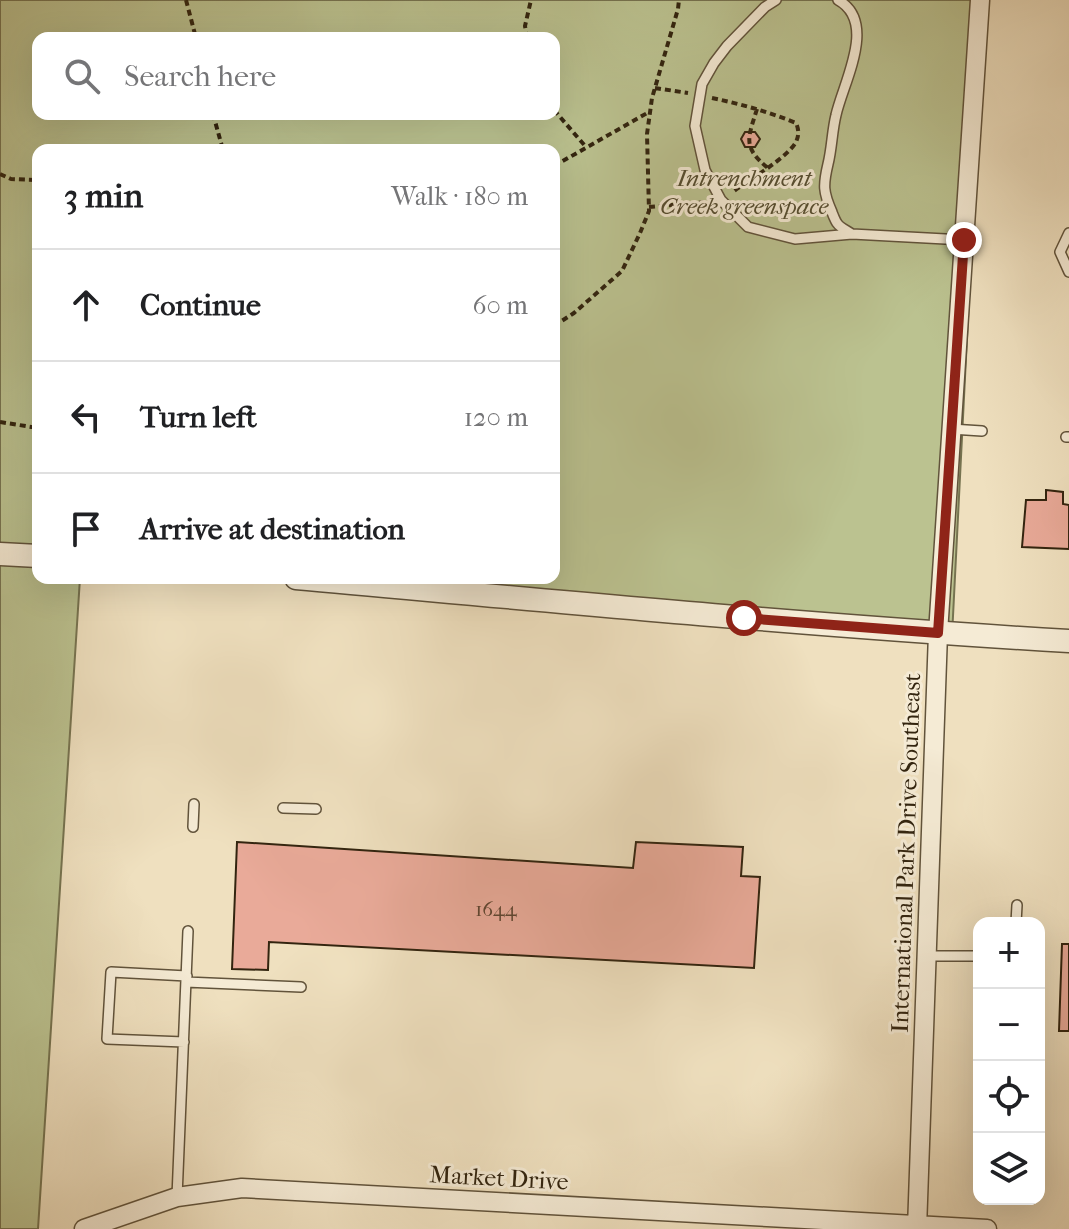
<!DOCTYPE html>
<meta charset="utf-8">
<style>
:root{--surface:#fff;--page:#f6f6f6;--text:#202124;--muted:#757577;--line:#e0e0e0}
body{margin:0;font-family:"IM FELL French Canon",serif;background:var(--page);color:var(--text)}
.controls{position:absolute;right:24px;bottom:24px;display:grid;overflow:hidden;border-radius:16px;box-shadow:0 8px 32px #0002}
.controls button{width:72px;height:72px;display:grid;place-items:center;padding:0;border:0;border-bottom:2px solid var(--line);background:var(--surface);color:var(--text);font:40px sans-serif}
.stop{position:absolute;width:24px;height:24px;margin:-18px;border:6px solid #8f2418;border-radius:50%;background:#fff}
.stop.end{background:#8f2418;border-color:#fff;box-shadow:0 2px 8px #0008}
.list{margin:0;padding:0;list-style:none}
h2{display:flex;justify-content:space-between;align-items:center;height:104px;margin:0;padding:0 32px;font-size:34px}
h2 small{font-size:26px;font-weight:400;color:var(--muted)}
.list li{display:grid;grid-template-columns:52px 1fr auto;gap:24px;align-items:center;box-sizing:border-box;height:112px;padding:0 32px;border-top:2px solid var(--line)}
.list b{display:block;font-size:30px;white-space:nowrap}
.list em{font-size:26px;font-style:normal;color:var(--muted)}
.icon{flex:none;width:44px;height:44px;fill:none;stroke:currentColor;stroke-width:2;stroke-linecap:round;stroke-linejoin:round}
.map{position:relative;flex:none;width:1069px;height:1229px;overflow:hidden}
.search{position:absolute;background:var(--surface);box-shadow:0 8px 32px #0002;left:32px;top:32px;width:528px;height:88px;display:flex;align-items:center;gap:20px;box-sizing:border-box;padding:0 28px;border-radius:16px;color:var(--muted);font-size:30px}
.panel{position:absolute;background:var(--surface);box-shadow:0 8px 32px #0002;left:32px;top:144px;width:528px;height:440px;border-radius:16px}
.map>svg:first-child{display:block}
.green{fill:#bbc290;stroke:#767350;stroke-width:2;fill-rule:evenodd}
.building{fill:#e9aa99;stroke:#32240f;stroke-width:2}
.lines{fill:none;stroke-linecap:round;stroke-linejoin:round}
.service-casing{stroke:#61533b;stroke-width:12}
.minor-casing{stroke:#61533b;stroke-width:21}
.tertiary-casing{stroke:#61533b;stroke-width:25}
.path{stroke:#32240f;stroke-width:4;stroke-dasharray:6 4;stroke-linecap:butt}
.service{stroke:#f5ebd5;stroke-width:9}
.minor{stroke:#f5ebd5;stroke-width:18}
.tertiary{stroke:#f5ebd5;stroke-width:22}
.route{stroke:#8f2418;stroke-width:10}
.labels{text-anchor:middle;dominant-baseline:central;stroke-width:6;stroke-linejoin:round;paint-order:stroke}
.number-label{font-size:20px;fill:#604632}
.park-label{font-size:24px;font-style:italic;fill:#544c2f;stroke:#f5ebd5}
.street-label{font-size:24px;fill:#32240f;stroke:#f5ebd5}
</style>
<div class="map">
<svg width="1069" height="1229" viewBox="0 0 1069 1229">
<rect width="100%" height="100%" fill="#efe0bf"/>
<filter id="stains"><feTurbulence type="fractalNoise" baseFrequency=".0025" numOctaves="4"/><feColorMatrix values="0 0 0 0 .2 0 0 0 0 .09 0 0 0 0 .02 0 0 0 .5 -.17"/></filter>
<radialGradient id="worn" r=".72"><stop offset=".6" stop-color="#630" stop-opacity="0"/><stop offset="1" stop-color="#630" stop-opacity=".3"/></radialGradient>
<path class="green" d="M0,0H984L952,636L296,578H554V150H38V578H80L38,1229H0ZM38,38H554V114H38Z"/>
<path class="building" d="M745,132H755L760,139L755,147H745L741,139Z
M1046,490L1063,492V504L1069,505V549L1022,547L1026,500H1046Z
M237,842L633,868L636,842L743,847L741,876L760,877L754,968L269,942L268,970L232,969Z
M1062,944H1069V1031H1059Z"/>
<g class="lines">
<defs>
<path id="service" d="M776,0L765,7L727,46L714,63L702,84L695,126L705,170L721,200L748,227L795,239L852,234L964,240
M838,0C878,22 843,83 836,115C832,131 832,148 828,164C823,185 823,192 832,212C832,213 836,222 837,223C840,228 848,231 852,234
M1069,233L1060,252L1069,272
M951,429L982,431
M1066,437H1069
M283,808L316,809
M193,827L194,804
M1016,923L1017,905
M927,956H979
M186,982L301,987
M184,1042L107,1039L111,972L187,976
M177,1197L188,931"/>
<path id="minor" d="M84,1229L177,1197L242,1188L987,1229
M917,1229L938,633L980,0"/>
<path id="tertiary" d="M0,554L38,556
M296,578C554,601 811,626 1069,641"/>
</defs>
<use href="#service" class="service-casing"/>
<use href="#minor" class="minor-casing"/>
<use href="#tertiary" class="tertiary-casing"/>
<path class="path" d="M186,0L196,38
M527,38L525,26L531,0
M655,88L688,93
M712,98C741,104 769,112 796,123C799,130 799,135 796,142C787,158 749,180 734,191
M757,109C748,138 742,147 768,168
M554,110L586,147
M213,114L223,150
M554,166L649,112
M0,174L11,179L38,180
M649,207L708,202
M554,326L574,313L622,271L640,233L649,211L647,134L652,98L678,9L679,0
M0,422L38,428"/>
<use href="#service" class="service"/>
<use href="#minor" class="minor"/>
<use href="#tertiary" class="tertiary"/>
</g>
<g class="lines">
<path class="route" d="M744,618L938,633L964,240"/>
</g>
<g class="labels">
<g class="number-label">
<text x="496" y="909">1644</text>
</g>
<g class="park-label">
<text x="744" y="178">Intrenchment<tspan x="744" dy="28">Creek greenspace</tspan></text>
</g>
<g class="street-label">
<text transform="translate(906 853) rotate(-88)">International Park Drive Southeast</text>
<text transform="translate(499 1178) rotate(3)">Market Drive</text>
</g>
</g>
<rect width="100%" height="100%" filter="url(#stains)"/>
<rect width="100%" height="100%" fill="url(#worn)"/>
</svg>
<div class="controls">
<button>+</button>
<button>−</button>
<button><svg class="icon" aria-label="locate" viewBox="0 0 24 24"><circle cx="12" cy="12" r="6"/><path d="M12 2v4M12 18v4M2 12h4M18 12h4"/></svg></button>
<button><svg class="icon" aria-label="layers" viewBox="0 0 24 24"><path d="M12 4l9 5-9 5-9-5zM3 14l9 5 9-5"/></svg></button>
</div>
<div class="stop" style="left:744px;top:618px"></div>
<div class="stop end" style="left:964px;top:240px"></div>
<div class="search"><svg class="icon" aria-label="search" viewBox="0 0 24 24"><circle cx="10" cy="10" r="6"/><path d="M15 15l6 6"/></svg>Search here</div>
<section class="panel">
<h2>3 min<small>Walk · 180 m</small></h2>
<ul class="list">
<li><svg class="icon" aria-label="ahead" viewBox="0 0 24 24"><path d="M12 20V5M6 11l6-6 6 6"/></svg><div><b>Continue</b></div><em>60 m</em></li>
<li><svg class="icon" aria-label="left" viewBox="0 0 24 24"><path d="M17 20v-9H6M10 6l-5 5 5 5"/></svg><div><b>Turn left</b></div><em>120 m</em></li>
<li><svg class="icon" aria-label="arrive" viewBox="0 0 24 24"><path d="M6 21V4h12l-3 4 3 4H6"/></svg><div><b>Arrive at destination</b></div></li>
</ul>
</section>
</div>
